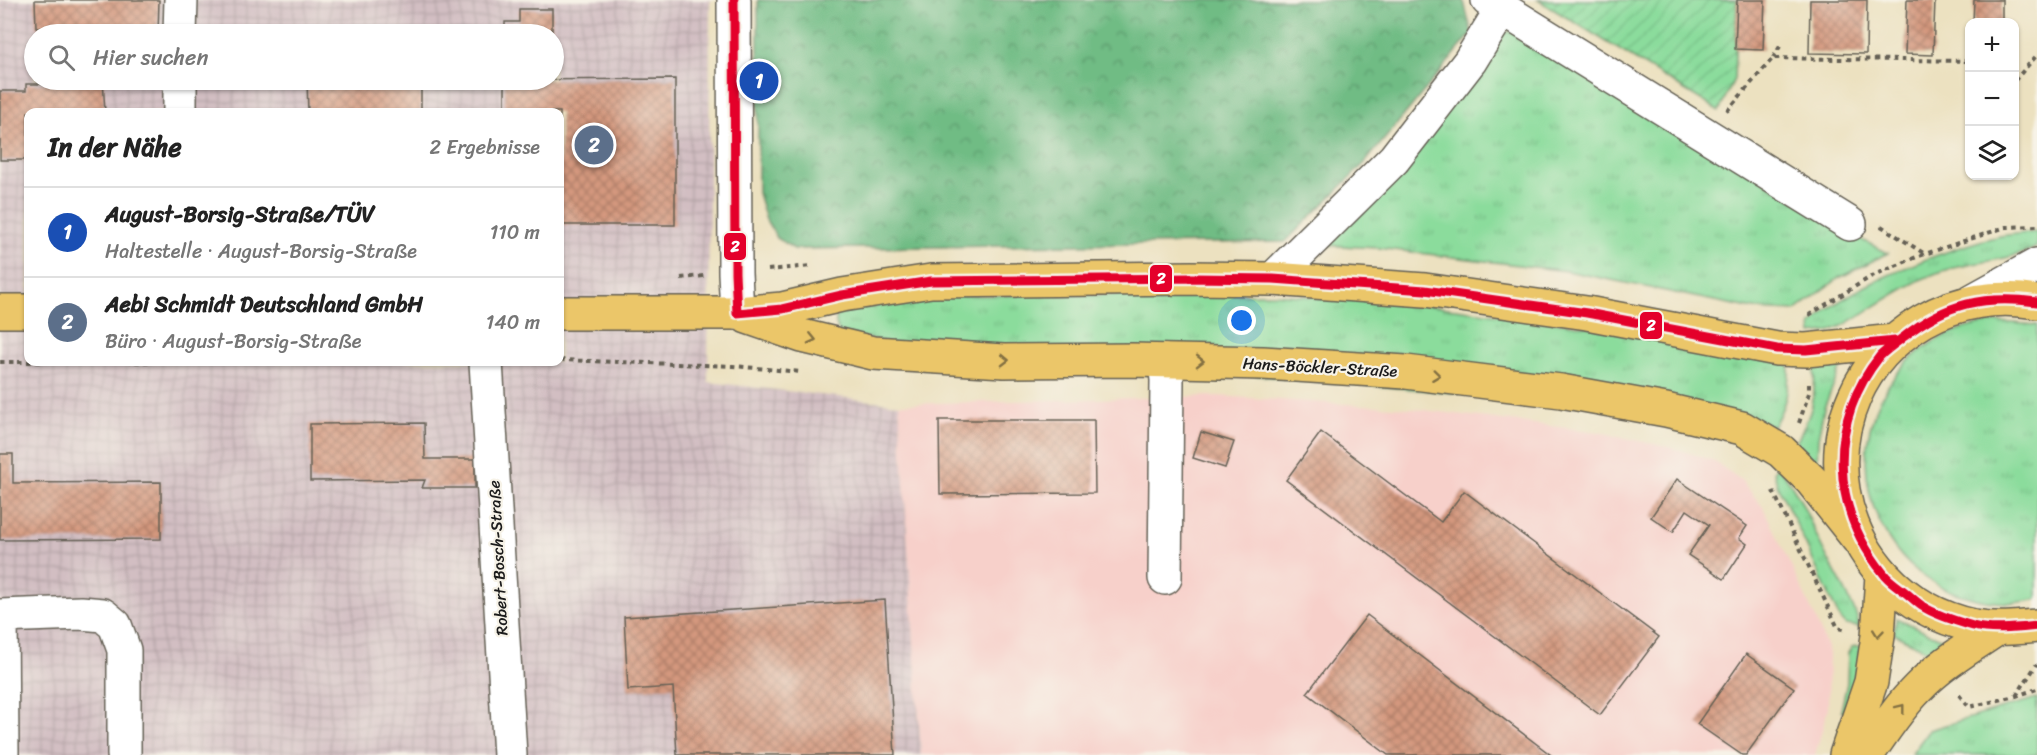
<!DOCTYPE html>
<html lang="de">
<meta charset="utf-8">
<style>
:root{--surface:#fff;--page:#f2f2f2;--text:#222;--muted:#767676;--line:#e0e0e0;--accent:#d1495b}
body{margin:0;font-family:Sriracha,sans-serif;background:var(--page);color:var(--text)}
.controls{position:absolute;right:18px;top:18px;display:grid;overflow:hidden;border-radius:12px;box-shadow:0 2px 4px #0004}
.controls button{width:54px;height:54px;display:grid;place-items:center;padding:0;border:0;border-bottom:2px solid var(--line);background:var(--surface);color:var(--text);font:30px sans-serif}
.you{position:absolute;left:1242px;top:321px;width:21px;height:21px;margin:-15px;border:4px solid #fff;border-radius:50%;background:#1a73e8;box-shadow:0 0 0 9px #1a73e833}
.badge{display:grid;place-items:center;width:39px;height:39px;border-radius:50%;background:var(--accent);color:#fff;font-size:20px;font-weight:700}
.pin{position:absolute;translate:-50% -50%;border:3px solid #fff;box-shadow:0 2px 6px #0006}
.list{margin:0;padding:0;list-style:none}
h2{display:flex;justify-content:space-between;align-items:center;height:78px;margin:0;padding:0 24px;font-size:26px}
h2 small{font-size:20px;font-weight:400;color:var(--muted)}
.list li{display:grid;grid-template-columns:39px 1fr auto;gap:18px;align-items:center;box-sizing:border-box;height:90px;padding:0 24px;border-top:2px solid var(--line)}
.list b{display:block;font-size:22px;white-space:nowrap}
.list p{margin:0;font-size:20px;white-space:nowrap;color:var(--muted)}
.list em{font-size:20px;font-style:normal;color:var(--muted)}
.icon{flex:none;width:33px;height:33px;fill:none;stroke:currentColor;stroke-width:2;stroke-linecap:round;stroke-linejoin:round}
.map{position:relative;flex:none;width:2037px;height:755px;overflow:hidden}
.search{position:absolute;background:var(--surface);box-shadow:0 2px 4px #0004;left:24px;top:24px;width:540px;height:66px;display:flex;align-items:center;gap:15px;box-sizing:border-box;padding:0 21px;border-radius:33px;color:var(--muted);font-size:22px}
.panel{position:absolute;background:var(--surface);box-shadow:0 2px 4px #0004;left:24px;top:108px;width:540px;height:258px;border-radius:12px}
.map>svg:first-child{display:block}
.built{fill:#f7d0ca}
.industrial{fill:url(#industrial-grid);fill-rule:evenodd}
.grass{fill:url(#grass-tufts);stroke:#547c5c;stroke-width:1.5}
.forest{fill:url(#forest-crowns);stroke:#466c50;stroke-width:1.5}
.garden{fill:url(#garden-furrows);stroke:#547c5c;stroke-width:1.5}
.building{fill:url(#building-cross-hatch)}
.lines{fill:none;stroke-linecap:round;stroke-linejoin:round}
.minor-casing{stroke:#656155;stroke-width:36}
.major-casing{stroke:#656155;stroke-width:36}
.path{stroke:#656155;stroke-width:4;stroke-dasharray:4.5 4.5;stroke-linecap:butt}
.minor{stroke:#fff;stroke-width:33}
.major{stroke:#ebc669;stroke-width:33}
.bus-1-casing{stroke:#f7f3e8;stroke-width:14}
.bus-1{stroke:#e4002b;stroke-width:9}
.oneway{stroke:#847142}
.labels{text-anchor:middle;dominant-baseline:central;stroke-width:4.5;stroke-linejoin:round;paint-order:stroke}
.street-label{font-size:16px;fill:#1c1c1c;stroke:#f7f3e8}
.line-badge{stroke:#f7f3e8;stroke-width:2}
.badge-label{font-size:16px;text-anchor:middle;font-weight:bold;fill:#fff}
</style>
<div class="map">
<svg width="2037" height="755" viewBox="0 0 2037 755">
<defs>
<pattern id="industrial-grid" width="8" height="8" patternUnits="userSpaceOnUse" patternTransform="scale(1.5)"><rect width="8" height="8" fill="#d2bec2"/><path d="M0 4h8M4 0v8" fill="none" stroke="#b4a3a6"/></pattern>
<pattern id="grass-tufts" width="24" height="20" patternUnits="userSpaceOnUse" patternTransform="scale(1.5)"><rect width="24" height="20" fill="#8bdc9c"/><path d="M3 7l-1-3M5 7V3M7 7l1-3M15 17l-1-3M17 17v-4M19 17l1-3" fill="none" stroke="#77bc86"/></pattern>
<pattern id="forest-crowns" width="20" height="18" patternUnits="userSpaceOnUse" patternTransform="scale(1.5)"><rect width="20" height="18" fill="#70bc84"/><path d="M2 6a3 3 0 1 1 6 0M12 15a3 3 0 1 1 6 0" fill="none" stroke="#5b986b"/></pattern>
<pattern id="garden-furrows" width="10" height="10" patternUnits="userSpaceOnUse" patternTransform="scale(1.5)"><rect width="10" height="10" fill="#8bdc9c"/><path d="M-1 1l2-2M0 10L10 0M9 11l2-2" fill="none" stroke="#77bc86"/></pattern>
<pattern id="building-cross-hatch" width="8" height="8" patternUnits="userSpaceOnUse" patternTransform="scale(1.5)"><rect width="8" height="8" fill="#d4987e"/><path d="M0 0l8 8M0 8l8-8" fill="none" stroke="#ab7b66"/></pattern>
</defs>
<rect width="100%" height="100%" fill="#f7f3e8"/>
<filter id="ink" filterUnits="userSpaceOnUse"><feTurbulence type="fractalNoise" baseFrequency=".0167" numOctaves="2"/><feDisplacementMap in="SourceGraphic" scale="12" xChannelSelector="R" yChannelSelector="G"/><feConvolveMatrix kernelMatrix="1 2 1 2 8 2 1 2 1" color-interpolation-filters="sRGB"/></filter>
<filter id="wash" filterUnits="userSpaceOnUse"><feTurbulence type="fractalNoise" baseFrequency=".008" numOctaves="4" result="noise"/><feDisplacementMap in="SourceGraphic" scale="24" xChannelSelector="R" yChannelSelector="G"/><feGaussianBlur stdDeviation="1.35" result="paint"/><feColorMatrix in="noise" values="0 0 0 0 0 0 0 0 0 0 0 0 0 0 0 0 0 1.4 0 .05"/><feComposite in="paint" operator="in"/></filter>
<g filter="url(#wash)">
<rect width="100%" height="100%" fill="#ece1c0"/>
<path class="built" d="M1217,396L1408,408L1598,432L1672,448L1712,460L1741,480L1763,507L1816,619L1829,653L1828,708L1815,755H921L899,404Z"/>
<path class="industrial" d="M0,0H710L708,382L899,404L921,755H0ZM34,34H554V80H34ZM28,112H560V362H28Z"/>
<path class="grass" d="M1522,30L1844,231L1888,253L1839,278L1795,311L1754,309L1567,271L1378,248L1324,245L1500,33Z
M2037,232V247C2008,262 1974,261 1943,271C1907,282 1875,308 1842,326L1828,332L1812,334L1811,326C1840,288 1953,246 2000,236C2013,234 2025,233 2037,232Z
M1274,294L1425,305L1585,326L1789,364C1789,391 1786,404 1773,427L1756,419L894,344L839,332C835,325 835,320 838,312L898,296Z
M1999,322L2037,325V599C2014,605 1988,603 1965,596C1938,589 1912,571 1895,548C1842,477 1864,374 1946,335C1963,327 1981,324 1999,322Z
M1843,362L1824,408L1818,438L1817,463L1796,443C1813,411 1816,400 1814,364Z
M1777,466C1801,493 1807,517 1822,547C1835,574 1852,598 1860,627L1846,625L1839,617L1794,519L1777,485L1774,471Z
M1896,618L1947,641L1949,642L1936,655L1894,634Z
M1856,646L1862,647V654L1845,713L1841,711L1847,683L1848,653L1852,647Z
M2037,698V755H1911L1929,730Z"/>
<path class="forest" d="M758,0H1462L1464,2L1472,33L1364,164L1285,242L794,249L777,238L766,220L758,193Z"/>
<path class="garden" d="M1538,0H1737L1734,79L1719,111Z"/>
<g id="blocks">
<path class="building" d="M35,0H159L158,34H44V28H36Z
M1737,0H1765L1763,50L1735,49Z
M1810,0H1867L1866,54L1809,53Z
M1907,0H1935L1933,55L1905,54Z
M1974,0H2002V22H1973Z
M519,9H552V34H505V22H519Z
M675,79V225H560V112H505V80Z
M45,80H103L105,112H28V160H0V91H26V84H45Z
M307,80H406V88H421V112H308Z
M939,420H1094L1095,493L940,494Z
M424,423L425,459H475V488H422L425,480L310,481V424Z
M1201,432L1234,442L1225,468L1193,458Z
M1321,432L1441,522L1464,491L1659,637L1600,715L1286,480Z
M0,454H13V483L161,482V539L0,540Z
M1677,479L1747,526L1739,538L1747,544L1724,579L1688,555L1709,525L1687,510L1673,532L1651,517Z
M885,600L895,755H677L673,687L628,690L624,617Z
M1367,615L1551,755H1388L1307,693Z
M1746,654L1794,688L1746,755H1742L1697,724Z"/>
</g>
</g>
<g filter="url(#ink)">
<use href="#blocks" fill-opacity="0" stroke="#656155" stroke-width="1.5"/>
<g class="lines">
<defs>
<path id="minor" d="M734,0L735,273L737,313
M1488,0L1850,224
M180,34L181,0
M180,112V80
M1273,279L1394,159L1470,61L1502,9
M1970,302L2037,265
M1165,361L1167,380L1165,578
M486,362L510,755
M0,616L81,613L103,615L115,625L124,650V755
M1,616L2,755"/>
<path id="major" d="M2037,302C1998,295 1957,301 1923,321C1791,399 1825,594 1974,626C1995,630 2016,628 2037,626
M0,311H28
M560,313H737L782,309L842,295L931,281L1191,278L1273,279L1425,290L1587,313L1777,349L1806,350L1895,341
M747,317L802,336L873,353L1004,361L1133,360L1263,363L1406,372L1561,391L1666,410L1742,428L1781,451L1811,480L1858,539
M1846,755L1871,682L1878,636L1882,575
M1867,755C1883,732 1898,708 1918,688C1941,664 1970,647 1997,629"/>
</defs>
<use href="#minor" class="minor-casing"/>
<use href="#major" class="major-casing"/>
<path class="path" d="M1773,58L1782,43
M2014,78L2016,79L2037,55
M1727,111L1773,58L1970,61
M1881,226L1925,254
M768,270L811,266
M681,278L704,276
M1809,315L1872,276L1919,256L2006,227L2037,226
M560,360L733,366L801,372
M0,362H191
M1799,423L1809,393V382
M1773,491L1838,628L1846,630
M1959,695L1969,707L2016,696L2037,689
M2016,696L2037,664"/>
<use href="#minor" class="minor"/>
<use href="#major" class="major"/>
<defs>
<path id="bus-1" d="M734,0L735,273L737,313L782,309L842,295L931,281L1191,278L1273,279L1425,290L1587,313L1777,349L1806,350L1895,341
M2037,302C1985,295 1946,303 1905,336C1897,342 1887,349 1880,356C1827,423 1831,509 1884,574C1888,580 1895,584 1901,589C1908,594 1915,601 1922,606C1934,614 1959,622 1973,626C1993,631 2017,628 2037,626"/>
</defs>
<use href="#bus-1" class="bus-1-casing"/>
<use href="#bus-1" class="bus-1"/>
</g>
<defs><path id="oneway-chevron" d="M-2-3.5L2.5 0L-2 3.5" fill="none" stroke-width="1.6" stroke-linecap="round" stroke-linejoin="round" transform="scale(1.5)"/></defs>
<g class="oneway">
<use href="#oneway-chevron" transform="translate(812 339) rotate(13)"/>
<use href="#oneway-chevron" transform="translate(1005 360) rotate(1)"/>
<use href="#oneway-chevron" transform="translate(1200 361) rotate(1)"/>
<use href="#oneway-chevron" transform="translate(1436 375) rotate(7)"/>
<use href="#oneway-chevron" transform="translate(1878 633) rotate(96)"/>
<use href="#oneway-chevron" transform="translate(1901 708) rotate(-52)"/>
</g>
</g>
<g class="labels">
<g class="street-label">
<text transform="translate(1320 367) rotate(3)">Hans-Böckler-Straße</text>
<text transform="translate(498 558) rotate(-93)">Robert-Bosch-Straße</text>
</g>
</g>
<g class="line-badge">
<rect x="723" y="232" width="24" height="29" rx="6" fill="#e4002b"/>
<rect x="1149" y="264" width="24" height="29" rx="6" fill="#e4002b"/>
<rect x="1639" y="311" width="24" height="29" rx="6" fill="#e4002b"/>
</g>
<g class="badge-label">
<text x="735" y="252">2</text>
<text x="1161" y="284">2</text>
<text x="1651" y="331">2</text>
</g>
</svg>
<div class="controls">
<button>+</button>
<button>−</button>
<button><svg class="icon" aria-label="layers" viewBox="0 0 24 24"><path d="M12 4l9 5-9 5-9-5zM3 14l9 5 9-5"/></svg></button>
</div>
<div class="you"></div>
<div class="pin badge" style="left:759px;top:81px;background:#1a4fb4">1</div>
<div class="pin badge" style="left:594px;top:145px;background:#5c6f8a">2</div>
<div class="search"><svg class="icon" aria-label="search" viewBox="0 0 24 24"><circle cx="10" cy="10" r="6"/><path d="M15 15l6 6"/></svg>Hier suchen</div>
<section class="panel">
<h2>In der Nähe<small>2 Ergebnisse</small></h2>
<ul class="list">
<li><span class="badge" style="background:#1a4fb4">1</span><div><b>August-Borsig-Straße/TÜV</b><p>Haltestelle · August-Borsig-Straße</p></div><em>110 m</em></li>
<li><span class="badge" style="background:#5c6f8a">2</span><div><b>Aebi Schmidt Deutschland GmbH</b><p>Büro · August-Borsig-Straße</p></div><em>140 m</em></li>
</ul>
</section>
</div>
